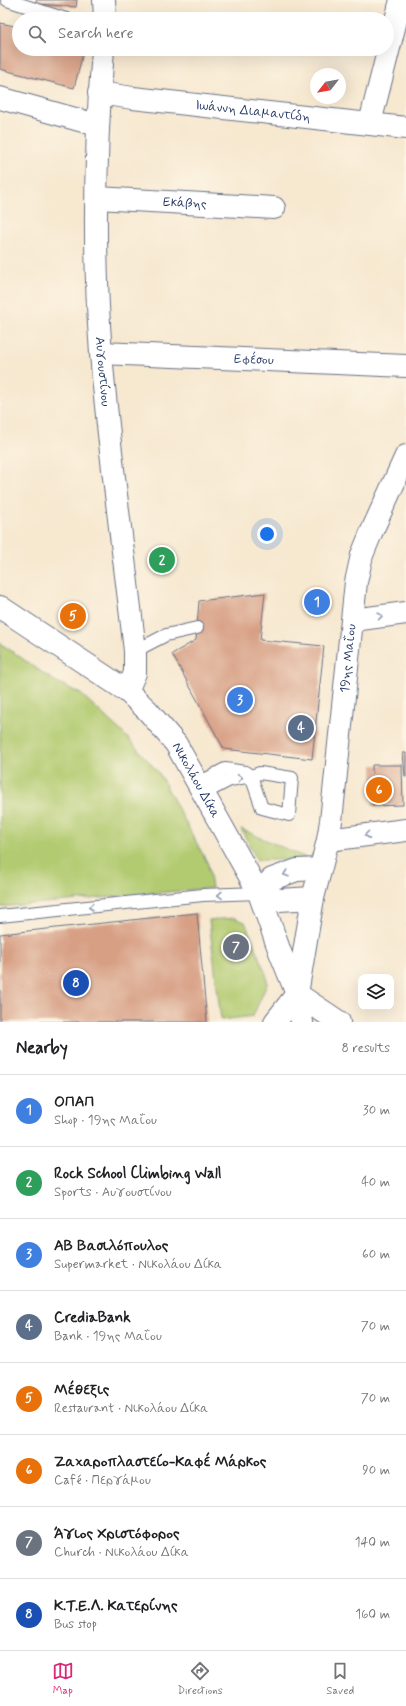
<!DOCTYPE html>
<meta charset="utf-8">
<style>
:root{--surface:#fff;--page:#f6f6f6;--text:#202124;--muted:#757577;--line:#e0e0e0;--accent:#db2777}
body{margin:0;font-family:Mynerve,sans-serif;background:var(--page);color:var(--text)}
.controls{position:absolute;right:12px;bottom:12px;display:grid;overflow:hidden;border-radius:8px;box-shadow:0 4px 16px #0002}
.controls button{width:36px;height:36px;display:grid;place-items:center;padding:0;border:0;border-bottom:1px solid var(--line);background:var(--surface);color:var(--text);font:20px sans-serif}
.compass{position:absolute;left:310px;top:68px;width:36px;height:36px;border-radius:50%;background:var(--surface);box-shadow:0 4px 16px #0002;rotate:239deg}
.you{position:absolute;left:267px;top:534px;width:14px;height:14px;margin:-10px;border:3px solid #fff;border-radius:50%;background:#1a73e8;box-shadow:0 0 0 6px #1a73e833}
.badge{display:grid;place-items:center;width:26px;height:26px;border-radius:50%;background:var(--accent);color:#fff;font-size:13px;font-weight:700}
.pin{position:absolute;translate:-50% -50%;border:2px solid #fff;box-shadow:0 1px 4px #0006}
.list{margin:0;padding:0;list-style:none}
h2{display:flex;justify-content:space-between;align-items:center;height:52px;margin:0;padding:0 16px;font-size:17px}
h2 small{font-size:13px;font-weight:400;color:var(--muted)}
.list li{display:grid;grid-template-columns:26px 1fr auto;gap:12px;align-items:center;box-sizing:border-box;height:72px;padding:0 16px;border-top:1px solid var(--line)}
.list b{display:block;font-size:15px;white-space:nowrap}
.list p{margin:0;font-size:13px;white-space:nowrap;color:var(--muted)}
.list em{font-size:13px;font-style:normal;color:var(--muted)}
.icon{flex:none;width:22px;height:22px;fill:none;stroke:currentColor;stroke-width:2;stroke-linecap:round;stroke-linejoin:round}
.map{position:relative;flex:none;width:406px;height:1022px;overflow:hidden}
.search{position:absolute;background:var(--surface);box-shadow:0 4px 16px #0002;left:12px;right:12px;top:12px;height:44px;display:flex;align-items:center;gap:10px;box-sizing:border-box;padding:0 14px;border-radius:22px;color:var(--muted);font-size:15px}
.sheet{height:628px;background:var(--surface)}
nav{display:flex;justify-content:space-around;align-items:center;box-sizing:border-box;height:56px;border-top:1px solid var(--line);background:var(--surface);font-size:11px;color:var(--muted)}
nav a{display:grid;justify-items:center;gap:2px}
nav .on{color:var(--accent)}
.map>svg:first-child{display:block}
.green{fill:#b2cb71;stroke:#667d68}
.building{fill:#d79f84}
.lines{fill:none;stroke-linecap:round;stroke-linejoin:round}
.service-casing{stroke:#687086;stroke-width:14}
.minor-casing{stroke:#687086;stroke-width:24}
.tertiary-casing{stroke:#687086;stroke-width:24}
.secondary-casing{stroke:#687086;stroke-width:24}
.service{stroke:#fff;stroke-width:12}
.minor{stroke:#fff;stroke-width:22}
.tertiary{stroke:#fff;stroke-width:22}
.secondary{stroke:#fff;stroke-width:22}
.oneway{stroke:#8d97ae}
.labels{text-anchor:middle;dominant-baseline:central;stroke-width:3.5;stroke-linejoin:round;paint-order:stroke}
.street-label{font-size:13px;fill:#1b2f5e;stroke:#fcf5e5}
</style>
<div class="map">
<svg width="406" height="1022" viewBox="0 0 406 1022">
<rect width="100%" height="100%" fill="#fcf5e5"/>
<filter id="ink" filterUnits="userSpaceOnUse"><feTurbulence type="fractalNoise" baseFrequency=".025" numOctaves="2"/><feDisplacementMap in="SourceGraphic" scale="8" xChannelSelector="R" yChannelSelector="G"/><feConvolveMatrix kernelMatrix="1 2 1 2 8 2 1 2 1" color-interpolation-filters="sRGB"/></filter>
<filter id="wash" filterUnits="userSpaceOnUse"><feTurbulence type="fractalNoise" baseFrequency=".012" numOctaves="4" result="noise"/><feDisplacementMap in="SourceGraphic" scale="16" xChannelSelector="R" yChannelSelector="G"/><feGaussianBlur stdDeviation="0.9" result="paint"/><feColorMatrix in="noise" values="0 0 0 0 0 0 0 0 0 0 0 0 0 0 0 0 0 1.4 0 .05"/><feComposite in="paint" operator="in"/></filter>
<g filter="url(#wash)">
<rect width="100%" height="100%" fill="#f7e8d0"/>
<path class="green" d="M0,643L53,680L81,694L125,735L159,773L208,864L212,888L0,907Z
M241,829L311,860H257Z
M235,918L245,922L267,977V984L253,1016L221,1020L209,920Z"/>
<g id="blocks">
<path class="building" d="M36,0H77L76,7L36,4Z
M0,23L19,27V49H84L74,88L0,69Z
M265,593L260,640L324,646L312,759L224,749L172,654L196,640L199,601Z
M403,753H406V777H405Z
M372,765H402L403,805L373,806Z
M197,913L207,1022H0V934Z"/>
</g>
</g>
<g filter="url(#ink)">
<use href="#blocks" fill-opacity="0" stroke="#687086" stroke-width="1"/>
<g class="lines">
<defs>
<path id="service" d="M7,0L66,19
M135,651L166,635L197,628
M199,783L225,769L245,772L251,776L260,773L292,778L289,815L262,808L251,776L230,780L205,793
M0,916L203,895L259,893"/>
<g id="minor">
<path d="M104,0L105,19"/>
<path id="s1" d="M103,49C95,150 93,252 101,353C109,452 124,552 135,651V673L127,691"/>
<path id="s2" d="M99,93L133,98L406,128"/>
<path d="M0,98L97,125"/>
<path d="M370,123L401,0"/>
<path id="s3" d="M97,198L274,208"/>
<path id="s4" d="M101,353L406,366"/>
<path d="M328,840L406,830"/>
<path d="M297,994L339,1022"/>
</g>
<g id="tertiary">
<path d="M353,620L406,613"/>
<path d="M313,898L279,900L259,893L272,879L297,870L320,869"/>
<path id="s5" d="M297,994L313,898L328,840L331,821L356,582L362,555L371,533L406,456"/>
</g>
<g id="secondary">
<path id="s6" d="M0,607L127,691L148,711L176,744L259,893L280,952L297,994L302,1022"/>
<path d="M275,1022L297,994"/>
</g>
</defs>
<use href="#service" class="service-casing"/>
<use href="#minor" class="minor-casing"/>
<use href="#tertiary" class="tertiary-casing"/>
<use href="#secondary" class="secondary-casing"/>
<use href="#service" class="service"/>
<use href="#minor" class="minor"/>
<use href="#tertiary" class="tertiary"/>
<use href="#secondary" class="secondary"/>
</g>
<defs><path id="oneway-chevron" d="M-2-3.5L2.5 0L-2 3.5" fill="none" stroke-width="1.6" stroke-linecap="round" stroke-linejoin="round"/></defs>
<g class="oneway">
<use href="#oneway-chevron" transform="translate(380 616) rotate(-8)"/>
<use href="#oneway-chevron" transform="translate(240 778) rotate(-8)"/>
<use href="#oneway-chevron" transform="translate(367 835) rotate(173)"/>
<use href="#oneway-chevron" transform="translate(286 874) rotate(161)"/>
<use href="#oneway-chevron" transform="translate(220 895) rotate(178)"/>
<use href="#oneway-chevron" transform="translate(91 907) rotate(174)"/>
</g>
</g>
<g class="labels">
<g class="street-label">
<text stroke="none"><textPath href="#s2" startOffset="155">Ιωάννη Διαμαντίδη</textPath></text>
<text stroke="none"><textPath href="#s3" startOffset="88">Εκάβης</textPath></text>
<text stroke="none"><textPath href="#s4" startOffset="153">Εφέσου</textPath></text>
<text stroke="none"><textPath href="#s1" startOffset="323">Αυγουστίνου</textPath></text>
<text stroke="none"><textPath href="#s5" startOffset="340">19ης Μαΐου</textPath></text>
<text stroke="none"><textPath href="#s6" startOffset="266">Νικολάου Δίκα</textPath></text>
</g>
</g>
</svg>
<div class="controls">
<button><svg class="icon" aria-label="layers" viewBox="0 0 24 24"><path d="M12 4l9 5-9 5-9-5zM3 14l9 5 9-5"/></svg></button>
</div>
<svg class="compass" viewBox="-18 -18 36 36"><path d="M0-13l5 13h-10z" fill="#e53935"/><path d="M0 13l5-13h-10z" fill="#757577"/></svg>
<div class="you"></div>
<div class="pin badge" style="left:317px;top:602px;background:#3f7fe0">1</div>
<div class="pin badge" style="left:162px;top:560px;background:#2e9e5b">2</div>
<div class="pin badge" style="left:240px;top:700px;background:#3f7fe0">3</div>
<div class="pin badge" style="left:301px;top:728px;background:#5c6f8a">4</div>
<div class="pin badge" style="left:73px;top:616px;background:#e8710a">5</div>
<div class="pin badge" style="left:379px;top:790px;background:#e8710a">6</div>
<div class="pin badge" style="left:236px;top:947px;background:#6b7280">7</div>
<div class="pin badge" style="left:76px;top:983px;background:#1a4fb4">8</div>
<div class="search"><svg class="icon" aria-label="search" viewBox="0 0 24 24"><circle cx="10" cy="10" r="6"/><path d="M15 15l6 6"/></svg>Search here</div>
</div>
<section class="sheet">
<h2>Nearby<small>8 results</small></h2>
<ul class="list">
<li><span class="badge" style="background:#3f7fe0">1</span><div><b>ΟΠΑΠ</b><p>Shop · 19ης Μαΐου</p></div><em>30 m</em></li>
<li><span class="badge" style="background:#2e9e5b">2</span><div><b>Rock School Climbing Wall</b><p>Sports · Αυγουστίνου</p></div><em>40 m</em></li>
<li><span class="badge" style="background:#3f7fe0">3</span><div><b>ΑΒ Βασιλόπουλος</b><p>Supermarket · Νικολάου Δίκα</p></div><em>60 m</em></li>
<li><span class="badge" style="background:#5c6f8a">4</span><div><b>CrediaBank</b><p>Bank · 19ης Μαΐου</p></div><em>70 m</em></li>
<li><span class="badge" style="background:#e8710a">5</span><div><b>Μέθεξις</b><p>Restaurant · Νικολάου Δίκα</p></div><em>70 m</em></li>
<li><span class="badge" style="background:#e8710a">6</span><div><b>Ζαχαροπλαστείο-Καφέ Μάρκος</b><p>Café · Περγάμου</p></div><em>90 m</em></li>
<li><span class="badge" style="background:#6b7280">7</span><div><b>Άγιος Χριστόφορος</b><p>Church · Νικολάου Δίκα</p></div><em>140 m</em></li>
<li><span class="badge" style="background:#1a4fb4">8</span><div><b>Κ.Τ.Ε.Λ. Κατερίνης</b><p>Bus stop</p></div><em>160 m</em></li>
</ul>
</section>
<nav>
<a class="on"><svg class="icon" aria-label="map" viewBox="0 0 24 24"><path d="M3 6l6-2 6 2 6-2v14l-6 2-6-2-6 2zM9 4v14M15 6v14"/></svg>Map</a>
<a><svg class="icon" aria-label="directions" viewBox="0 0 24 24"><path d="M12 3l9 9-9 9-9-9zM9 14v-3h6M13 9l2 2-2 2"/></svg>Directions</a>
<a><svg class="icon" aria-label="saved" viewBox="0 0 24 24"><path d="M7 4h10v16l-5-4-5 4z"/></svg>Saved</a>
</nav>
